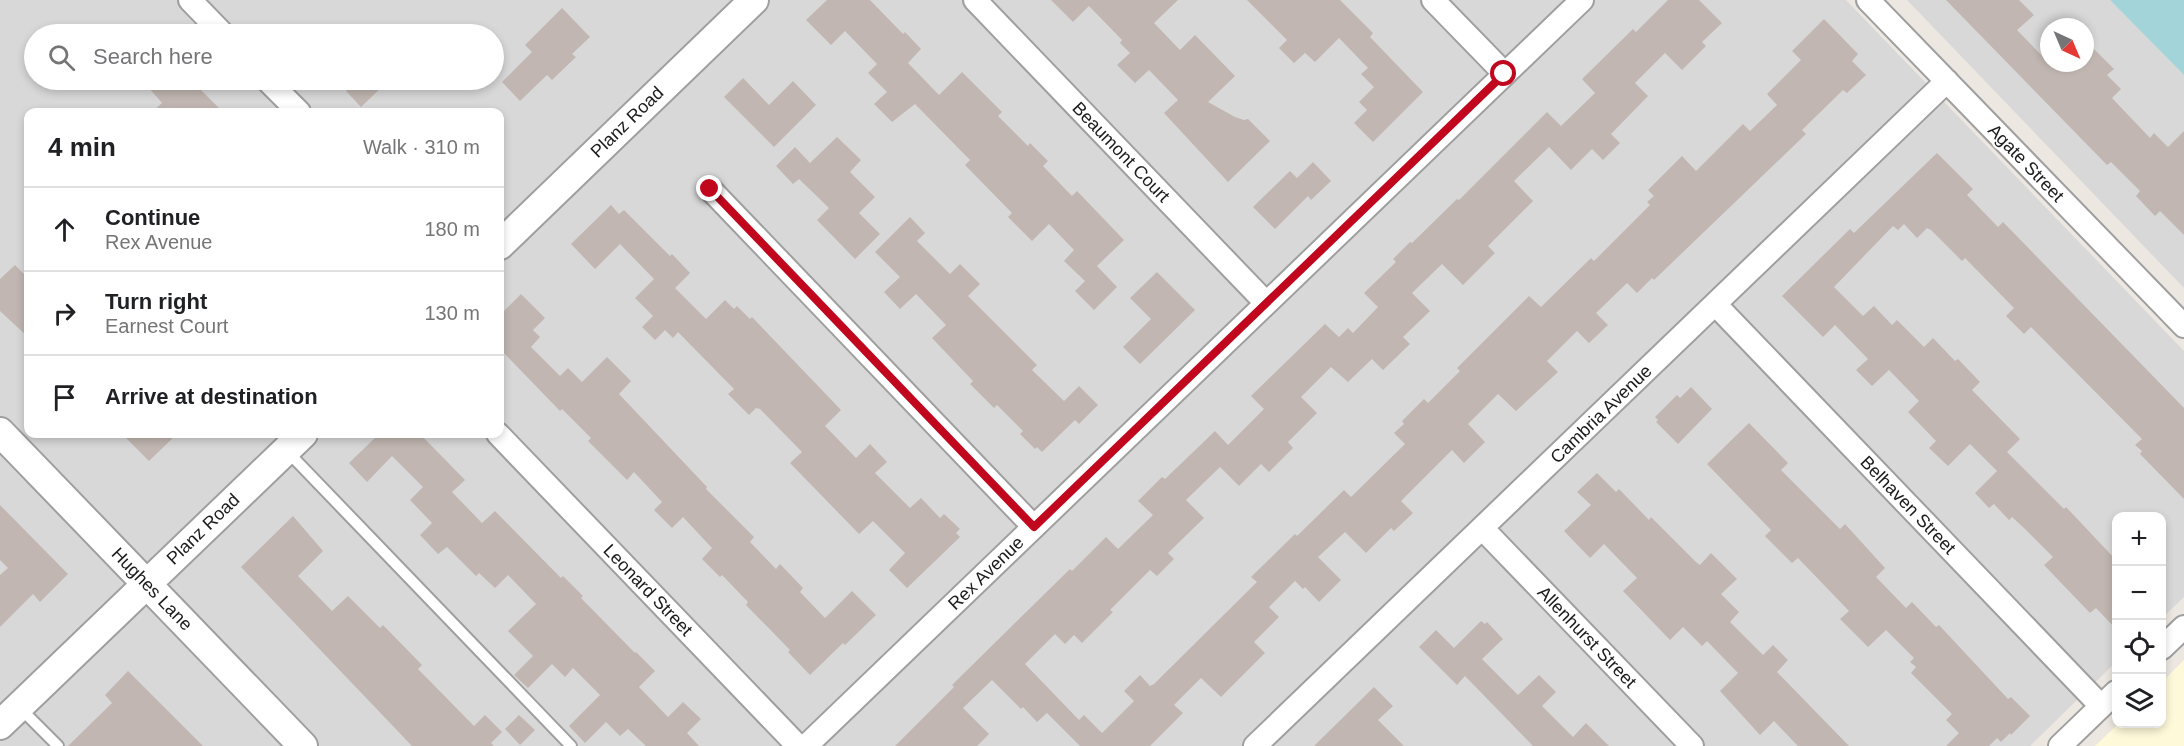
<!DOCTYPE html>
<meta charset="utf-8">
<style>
:root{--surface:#fff;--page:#f2f2f2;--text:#202124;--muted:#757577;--line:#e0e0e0}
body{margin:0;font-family:Helvetica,sans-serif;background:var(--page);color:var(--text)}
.controls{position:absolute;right:18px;bottom:18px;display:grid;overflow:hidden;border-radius:12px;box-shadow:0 3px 9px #0003}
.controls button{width:54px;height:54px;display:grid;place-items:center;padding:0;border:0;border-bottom:2px solid var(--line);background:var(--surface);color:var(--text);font:30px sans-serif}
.compass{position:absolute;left:2040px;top:18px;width:54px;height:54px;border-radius:50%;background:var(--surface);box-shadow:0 3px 9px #0003;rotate:136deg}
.stop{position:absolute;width:18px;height:18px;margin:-14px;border:4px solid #c0071e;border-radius:50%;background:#fff}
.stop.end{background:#c0071e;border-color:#fff;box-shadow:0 2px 6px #0008}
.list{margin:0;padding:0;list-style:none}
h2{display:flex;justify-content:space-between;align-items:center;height:78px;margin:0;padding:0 24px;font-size:26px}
h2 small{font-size:20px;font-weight:400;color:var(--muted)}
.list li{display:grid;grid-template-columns:39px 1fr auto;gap:18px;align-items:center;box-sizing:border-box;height:84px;padding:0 24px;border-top:2px solid var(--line)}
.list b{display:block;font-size:22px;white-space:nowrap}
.list p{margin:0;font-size:20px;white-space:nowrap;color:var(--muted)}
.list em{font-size:20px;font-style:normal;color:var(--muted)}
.icon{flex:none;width:33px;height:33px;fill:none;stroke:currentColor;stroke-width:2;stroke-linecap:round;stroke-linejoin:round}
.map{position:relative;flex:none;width:2184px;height:746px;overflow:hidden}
.search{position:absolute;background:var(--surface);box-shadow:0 3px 9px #0003;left:24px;top:24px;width:480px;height:66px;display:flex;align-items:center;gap:15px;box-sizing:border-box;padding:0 21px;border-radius:33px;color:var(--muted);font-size:22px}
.panel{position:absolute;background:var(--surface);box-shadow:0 3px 9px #0003;left:24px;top:108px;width:480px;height:330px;border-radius:12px}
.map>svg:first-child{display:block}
.residential{fill:#d9d8d8;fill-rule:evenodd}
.education{fill:#fef9d9}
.water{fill:#a2d4d9}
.building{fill:#c1b6b1}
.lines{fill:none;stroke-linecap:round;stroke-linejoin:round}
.service-casing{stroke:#9f9f9f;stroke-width:14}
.minor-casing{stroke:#9f9f9f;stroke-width:26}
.tertiary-casing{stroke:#9f9f9f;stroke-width:32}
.service{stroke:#fff;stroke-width:10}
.minor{stroke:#fff;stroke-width:22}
.tertiary{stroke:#fff;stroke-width:28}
.route{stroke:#c0071e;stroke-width:8}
.labels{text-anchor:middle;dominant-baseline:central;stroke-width:4.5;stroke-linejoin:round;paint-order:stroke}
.street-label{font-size:18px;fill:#1b1b1b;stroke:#fff}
</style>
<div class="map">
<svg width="2184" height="746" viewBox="0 0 2184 746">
<rect width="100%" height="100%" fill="#ede7e1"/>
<path class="residential" d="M0,0H1846L2184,351V597L2162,618V516H2116V662L2030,746H0ZM34,34H494V80H34ZM28,112H500V434H28Z
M1907,0H2110L2184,75V288ZM2049,27H2085V63H2049Z"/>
<path class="education" d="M2184,660V746H2095L2118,724H2162V682Z"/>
<path class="water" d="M2110,0H2184V75Z"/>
<path class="building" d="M827,0H870L903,34L905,32L921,49L908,63L939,95L962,72L1002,112L998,116L1028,146L1030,143L1048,161L1043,166L1072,196L1077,191L1124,240L1097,266L1117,287L1094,310L1075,291L1085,281L1064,261L1074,250L1049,224L1032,241L1008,217L1012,213L965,165L970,160L915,104L892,122L874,104L887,92L868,73L877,64L845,31L831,45L806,20Z
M1051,0H1178L1154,23L1180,50L1195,35L1235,76L1208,102L1235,117L1244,120L1248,119L1270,141L1228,182L1164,113L1178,100L1149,70L1135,83L1117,65L1130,53L1120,43L1122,40L1089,6L1073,22Z
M1247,0H1340L1373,33L1370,37L1423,92L1373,142L1354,123L1367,110L1359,102L1374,87L1361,74L1368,68L1339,38L1315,62L1305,53L1294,63L1279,48L1287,40Z
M1668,0H1699L1722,23L1702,42L1706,46L1682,70L1665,53L1635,83L1648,96L1611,134L1620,143L1603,160L1592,149L1571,170L1549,147L1514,181L1533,201L1488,246L1495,253L1463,285L1442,264L1412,293L1430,311L1403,337L1410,344L1383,370L1372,359L1348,382L1331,367L1301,397L1317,413L1288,442L1293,448L1269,472L1261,464L1239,486L1220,467L1186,500L1204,518L1168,553L1174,559L1157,576L1150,570L1110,610L1113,612L1082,643L1074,635L1065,644L1055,634L1025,664L1079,720L1084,715L1102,733L1134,701L1124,691L1140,675L1150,686L1154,684L1257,582L1251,577L1295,534L1297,536L1344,490L1351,497L1405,444L1394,433L1404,424L1402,421L1424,399L1428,403L1460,371L1457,368L1529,296L1541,307L1591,258L1594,261L1650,205L1647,202L1654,196L1648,190L1682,156L1696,171L1743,124L1750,131L1777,105L1767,94L1801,60L1792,51L1824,19L1858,54L1852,61L1866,75L1847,93L1843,90L1802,130L1806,134L1654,280L1652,278L1637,293L1627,283L1596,313L1608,325L1589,343L1577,331L1547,361L1558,372L1516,411L1498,394L1468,424L1485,442L1464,463L1452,450L1401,501L1413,513L1394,531L1391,528L1366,553L1345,532L1318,557L1341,580L1319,602L1305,587L1303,589L1295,581L1269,607L1279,617L1254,642L1265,653L1221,697L1201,678L1174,705L1183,713L1150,746H1080L1047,713L1037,722L1023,707L1021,709L992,680L963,708L989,734L977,746H895L954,687L952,685L1070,569L1072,571L1106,537L1118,549L1153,515L1138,501L1162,477L1165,479L1215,431L1228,445L1264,409L1251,396L1325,324L1339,337L1348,328L1353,333L1378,307L1364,293L1396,262L1393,259L1410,242L1412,243L1457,199L1459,200L1547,112L1561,126L1595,93L1582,79L1633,29L1636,32Z
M1946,0H2019L2034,15L2017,30L2049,63H2085V40L2114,69L2107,75L2121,89L2112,98L2150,138L2154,133L2168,147L2184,131V235L2160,211L2155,216L2136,196L2140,191L2111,162L2107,165Z
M562,8L590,37L572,54L576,57L552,80L547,75L520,101L502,82L532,52L525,45Z
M743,78L769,105L793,81L816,105L774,147L724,97Z
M142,80H191L223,112H152L162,103Z
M358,80H389L361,107L346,91Z
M837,137L861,160L850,172L875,197L859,213L880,234L855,259L817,220L829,208L799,179L793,184L776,166L795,147L810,163Z
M1937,153L1973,189L1967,195L1998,227L2003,222L2184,408V499L2140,454L2142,451L2135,445L2142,439L2031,327L2024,334L2006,316L2014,308L1965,258L1962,261L1931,230L1927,228L1917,238L1904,224L1898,230L1893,226L1834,287L1863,316L1874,306L1892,325L1897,320L1924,347L1933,338L1955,361L1958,359L1980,382L1972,390L2020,439L2007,452L2064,509L2066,507L2116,560V629L2096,608L2090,613L2044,565L2053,557L2025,529L2012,517L2009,520L1994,504L1989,508L1975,493L1997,471L1970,444L1948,466L1929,448L1936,441L1908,412L1919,401L1889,370L1872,386L1856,370L1868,359L1835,325L1823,337L1782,296L1850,229L1854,233Z
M1313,162L1331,181L1311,200L1308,196L1275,229L1253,207L1290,171L1297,178Z
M611,205L619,214L624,210L670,256L672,254L690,273L675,288L706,319L725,300L734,309L737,306L750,319L752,317L841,410L825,426L856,458L870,444L887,462L875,473L910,508L921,498L940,518L944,514L960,529L956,533L960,537L907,588L889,570L905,553L873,521L859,534L790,463L802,452L760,409L756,408L749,415L728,394L734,389L678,332L673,338L665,330L655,340L642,327L653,316L635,298L654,279L620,244L595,269L571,244Z
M910,217L925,233L917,241L950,274L960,264L980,284L968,296L1037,365L1032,370L1064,401L1079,386L1098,405L1079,424L1075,420L1042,452L1037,447L1035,449L1020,434L1023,431L997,405L994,408L970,384L973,381L932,338L946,325L916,294L900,309L884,292L900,277L875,252Z
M15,265L28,278V337L0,311V279Z
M1157,272L1195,310L1140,364L1123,347L1151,319L1130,298Z
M521,294L545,318L533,330L540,337L531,347L560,376L568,368L582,382L607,357L631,381L619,394L707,487L706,489L754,537L750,542L776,569L780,564L803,588L800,592L825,618L852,591L876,615L845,645L843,643L810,675L788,652L790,650L746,605L748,602L722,575L720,577L702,559L712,548L683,517L672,528L654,510L662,502L634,472L627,480L588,441L591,438L562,409L560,411L500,349V315Z
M1691,387L1712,409L1678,444L1656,422L1658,420L1655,417L1677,395L1680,398Z
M1749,423L1788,463L1781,470L1840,529L1845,524L1885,568L1876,577L1906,608L1912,602L1936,627L1939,625L2008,699L2011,697L2030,716L2011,735L2010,733L2001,742L1997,738L1989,746H1946L1959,733L1946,720L1952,714L1911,673L1916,667L1910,662L1914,658L1886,630L1868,647L1840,619L1849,611L1798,558L1792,563L1765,536L1771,530L1707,464Z
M122,434H177L149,461Z
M379,434H420L465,480L452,492L482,523L495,511L561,578L563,576L583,596L581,598L635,653L636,652L655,671L639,687L668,717L683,702L701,719L687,733L699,746H646L628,729L620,736L606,722L585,743L569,726L600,695L573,668L565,677L552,664L528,688L514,675L533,656L508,631L536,604L508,575L495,588L479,573L476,576L447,547L438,554L420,535L432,523L410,500L423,487L392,456L367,482L349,463Z
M1597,473L1616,492L1619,489L1649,520L1651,517L1697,563L1700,565L1711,553L1737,579L1721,594L1739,612L1730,622L1763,655L1773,645L1788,660L1777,672L1849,746H1798L1774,721L1760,735L1720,691L1738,673L1707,641L1702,646L1683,627L1670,640L1623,591L1637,578L1604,544L1590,558L1564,531L1591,505L1577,492Z
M0,505L68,574L40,602L33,594L0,627V575L8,568L0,560Z
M293,516L323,551L298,576L332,611L348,596L380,628L383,625L422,665L418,669L474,726L485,715L502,732L491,743L494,746H412L241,567Z
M1481,621L1485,624L1487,622L1503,639L1482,659L1518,695L1539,675L1556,692L1542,706L1573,737L1586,723L1609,746H1533L1465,676L1457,685L1419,647L1436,630L1454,648Z
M128,671L203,746H68L112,703L105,695Z
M1374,687L1393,706L1378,720L1404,746H1314Z
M519,715L535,730L520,745L505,729Z"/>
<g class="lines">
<defs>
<path id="service" d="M286,450L571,746
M20,708L58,746"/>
<path id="minor" d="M190,0L223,34
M975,0L1266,303
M1433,0L1505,74
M1868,0L2184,326
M267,80L299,112
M710,189L1034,527
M1715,304L2101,706
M498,434L798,746
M1482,528L1692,746
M2162,648L2184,627
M806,746L1582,0
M1255,746L1947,81
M2060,746L2116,692"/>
<path id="tertiary" d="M500,245L754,0
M0,432L303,746
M0,725L303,434"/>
</defs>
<use href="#service" class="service-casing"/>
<use href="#minor" class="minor-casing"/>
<use href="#tertiary" class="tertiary-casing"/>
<use href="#service" class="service"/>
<use href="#minor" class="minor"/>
<use href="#tertiary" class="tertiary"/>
</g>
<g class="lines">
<path class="route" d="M710,189L1034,527L1504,74"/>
</g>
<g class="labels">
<g class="street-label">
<text transform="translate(627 122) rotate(-44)">Planz Road</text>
<text transform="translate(1121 152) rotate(46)">Beaumont Court</text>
<text transform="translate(2026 163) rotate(46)">Agate Street</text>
<text transform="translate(1601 414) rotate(-44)">Cambria Avenue</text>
<text transform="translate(1908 505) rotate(46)">Belhaven Street</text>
<text transform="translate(203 529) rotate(-44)">Planz Road</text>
<text transform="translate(986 573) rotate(-44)">Rex Avenue</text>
<text transform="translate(152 589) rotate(46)">Hughes Lane</text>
<text transform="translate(648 590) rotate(46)">Leonard Street</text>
<text transform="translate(1587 637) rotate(46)">Allenhurst Street</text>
</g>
</g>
</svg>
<div class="controls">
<button>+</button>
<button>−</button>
<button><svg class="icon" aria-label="locate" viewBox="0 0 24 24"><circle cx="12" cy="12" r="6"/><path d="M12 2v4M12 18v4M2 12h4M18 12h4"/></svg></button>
<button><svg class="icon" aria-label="layers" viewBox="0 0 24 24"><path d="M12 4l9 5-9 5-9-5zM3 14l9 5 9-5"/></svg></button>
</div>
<svg class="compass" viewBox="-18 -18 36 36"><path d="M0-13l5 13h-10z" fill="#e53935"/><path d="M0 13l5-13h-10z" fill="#757577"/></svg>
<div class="stop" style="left:1504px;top:74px"></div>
<div class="stop end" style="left:710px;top:189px"></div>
<div class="search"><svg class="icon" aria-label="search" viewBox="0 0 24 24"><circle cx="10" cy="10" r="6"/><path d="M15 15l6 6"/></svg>Search here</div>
<section class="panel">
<h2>4 min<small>Walk · 310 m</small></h2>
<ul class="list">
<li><svg class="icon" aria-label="ahead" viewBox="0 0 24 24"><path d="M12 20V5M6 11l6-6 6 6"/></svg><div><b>Continue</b><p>Rex Avenue</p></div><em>180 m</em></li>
<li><svg class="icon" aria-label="right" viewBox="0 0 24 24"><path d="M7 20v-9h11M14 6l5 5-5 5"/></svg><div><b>Turn right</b><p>Earnest Court</p></div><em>130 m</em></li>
<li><svg class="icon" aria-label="arrive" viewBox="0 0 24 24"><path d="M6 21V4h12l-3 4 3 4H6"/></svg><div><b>Arrive at destination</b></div></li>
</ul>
</section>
</div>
